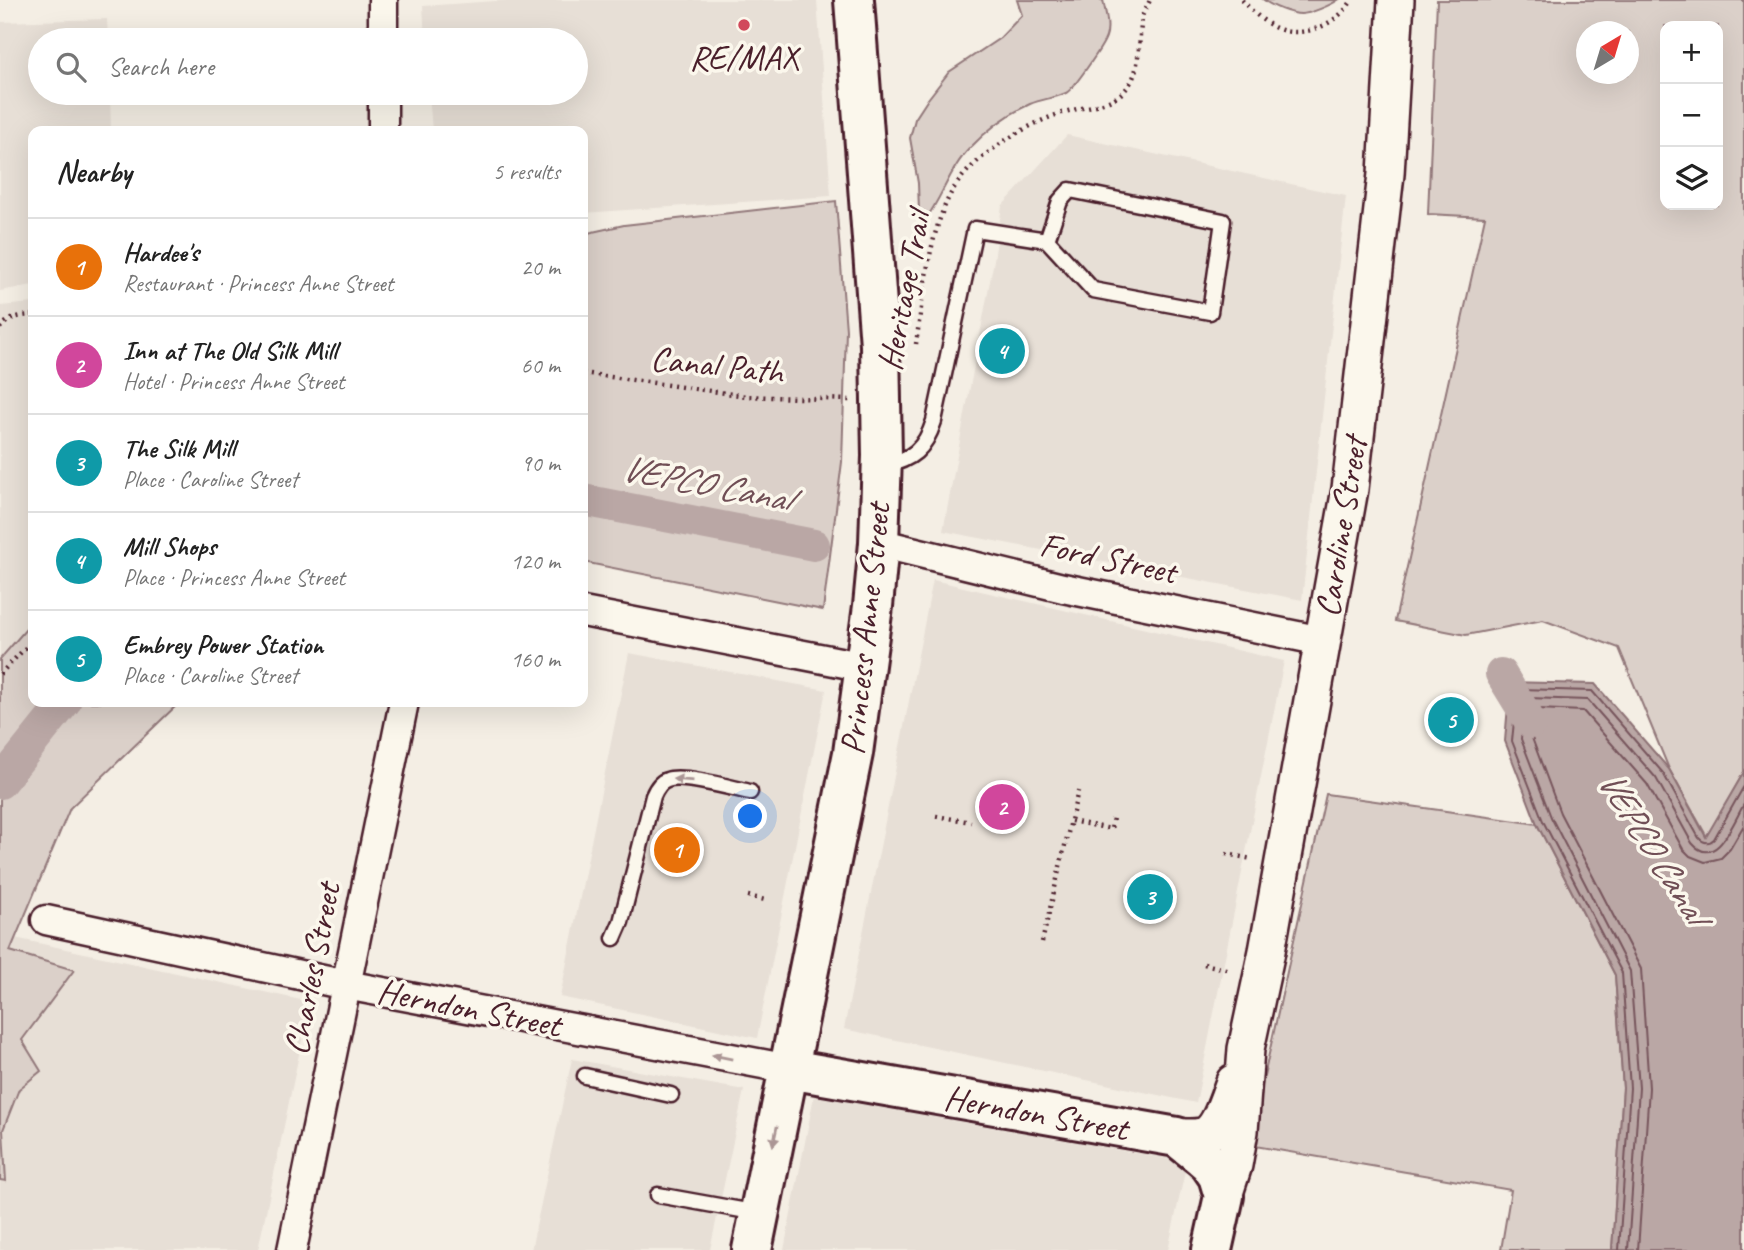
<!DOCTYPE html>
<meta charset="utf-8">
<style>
:root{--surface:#fff;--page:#f2f2f2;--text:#222;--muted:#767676;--line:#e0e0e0;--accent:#d1495b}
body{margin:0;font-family:Caveat,sans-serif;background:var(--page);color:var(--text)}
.controls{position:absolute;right:21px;top:21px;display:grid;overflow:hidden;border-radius:14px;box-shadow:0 7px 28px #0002}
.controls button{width:63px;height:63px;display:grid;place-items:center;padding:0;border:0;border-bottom:2px solid var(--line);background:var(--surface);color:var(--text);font:35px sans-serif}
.compass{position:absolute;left:1576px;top:21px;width:63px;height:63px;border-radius:50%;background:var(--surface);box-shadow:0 7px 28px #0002;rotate:38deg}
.you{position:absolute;left:751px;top:817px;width:24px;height:24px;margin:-18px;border:5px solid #fff;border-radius:50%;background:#1a73e8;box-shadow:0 0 0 10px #1a73e833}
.badge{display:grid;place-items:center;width:46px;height:46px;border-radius:50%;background:var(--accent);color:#fff;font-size:23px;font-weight:700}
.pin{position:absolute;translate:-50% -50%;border:4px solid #fff;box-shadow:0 2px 7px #0006}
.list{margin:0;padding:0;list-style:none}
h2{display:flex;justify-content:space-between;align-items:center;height:91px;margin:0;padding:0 28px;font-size:30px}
h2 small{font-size:23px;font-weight:400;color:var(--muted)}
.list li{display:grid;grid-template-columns:46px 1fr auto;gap:21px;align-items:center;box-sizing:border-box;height:98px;padding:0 28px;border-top:2px solid var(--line)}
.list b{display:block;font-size:26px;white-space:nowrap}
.list p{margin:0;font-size:23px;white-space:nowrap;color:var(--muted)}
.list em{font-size:23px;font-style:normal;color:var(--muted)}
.icon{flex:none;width:38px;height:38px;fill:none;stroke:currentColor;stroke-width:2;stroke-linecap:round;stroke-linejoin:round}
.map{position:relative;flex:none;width:1744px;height:1250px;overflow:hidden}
.search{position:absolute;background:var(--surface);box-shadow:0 7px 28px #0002;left:28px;top:28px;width:560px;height:77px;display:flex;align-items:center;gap:18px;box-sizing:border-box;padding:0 24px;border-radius:38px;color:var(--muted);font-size:26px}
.panel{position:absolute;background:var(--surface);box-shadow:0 7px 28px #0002;left:28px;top:126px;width:560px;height:581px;border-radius:14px}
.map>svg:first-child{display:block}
.built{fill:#e7dfd6}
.green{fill:#dbd0c9;stroke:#92787a;stroke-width:2;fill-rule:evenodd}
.water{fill:#baa7a5;stroke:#8d7174;stroke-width:2}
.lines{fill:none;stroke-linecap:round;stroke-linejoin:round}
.shore{stroke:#77555c;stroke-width:2}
.canal{stroke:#baa7a5;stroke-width:32}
.service-casing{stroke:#4a1f2b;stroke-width:19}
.minor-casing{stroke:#4a1f2b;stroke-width:33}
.tertiary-casing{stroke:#4a1f2b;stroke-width:40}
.primary-casing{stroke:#4a1f2b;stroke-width:44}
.path{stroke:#4a1f2b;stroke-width:4.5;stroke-dasharray:2 5;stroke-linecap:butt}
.service{stroke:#fbf7ec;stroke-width:14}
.minor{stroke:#fbf7ec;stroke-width:28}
.tertiary{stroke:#fbf7ec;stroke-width:35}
.primary{stroke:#fbf7ec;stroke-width:38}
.oneway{fill:#ab9695}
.poi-dot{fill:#d1495b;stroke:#fbf7ec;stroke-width:2.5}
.labels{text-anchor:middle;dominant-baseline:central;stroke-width:7;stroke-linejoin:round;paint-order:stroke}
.poi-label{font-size:35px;fill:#4a1f2b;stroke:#fbf7ec}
.street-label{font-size:35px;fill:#4a1f2b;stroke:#fbf7ec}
.water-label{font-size:37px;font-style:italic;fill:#714f56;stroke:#fbf7ec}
</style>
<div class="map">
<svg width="1744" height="1250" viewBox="0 0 1744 1250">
<rect width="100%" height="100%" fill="#f4eee4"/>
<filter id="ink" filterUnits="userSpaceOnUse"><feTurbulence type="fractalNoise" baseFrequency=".0143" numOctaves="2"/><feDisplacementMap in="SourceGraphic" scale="14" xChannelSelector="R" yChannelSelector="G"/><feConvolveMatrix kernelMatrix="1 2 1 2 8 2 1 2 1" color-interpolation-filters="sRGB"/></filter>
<g filter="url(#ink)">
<path class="built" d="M510,0H817L831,196L583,213V131H432L429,93H576V40H425L423,6Z
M107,19L108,40H40V93H110L111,131H33V285L0,291V22Z
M1067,135L1346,196L1302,600L943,531L994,260L1002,206Z
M33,303V621L0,659V306Z
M933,580L1284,661L1196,1103L844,1029Z
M629,653L826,690L757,1038L560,997Z
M15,938L310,1002L258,1250H0V1181H5L3,1130L19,1089L42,1071L22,1040L74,970L10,952Z
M572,1059L744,1090L710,1250H531Z
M814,1096L1187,1162L1168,1250H784Z"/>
<path class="green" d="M1017,0H1103C1105,11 1110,26 1106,37C1103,46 1073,90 1066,93C1055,98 1042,99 1030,104C1008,114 987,130 970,148C950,168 942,198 925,220L919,211L918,183L910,138L915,119L928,99L949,72L1000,38L1022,15Z
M1264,0H1338C1331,5 1310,14 1301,14C1291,14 1271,6 1264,0Z
M1437,0H1744V772L1707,837L1669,769L1619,648L1543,620L1466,635L1395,621L1485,217L1428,214ZM1665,26H1718V205H1665ZM1586,32H1628V74H1586Z
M836,201L846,330L842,462L823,610L583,562V234L624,225Z
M33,621V702H180L70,808L10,951L74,970L22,1040L41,1071L19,1089L3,1130L6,1181L0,1180V659Z
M1326,794L1537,824L1615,975L1623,1088L1612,1250H1501L1511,1190L1249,1145Z"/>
<path class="water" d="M1510,682L1595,684L1669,769L1706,837L1744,772V1250H1612L1623,1088L1615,975L1537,824L1505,741Z"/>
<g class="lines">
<path class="shore" d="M1619,1250L1630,1088L1622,973L1543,821L1512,741L1517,692L1520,689L1592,691L1663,773L1699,838C1703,843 1709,844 1714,839L1744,786
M1628,1250L1639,1088L1630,971L1551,817L1521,739L1525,701L1528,698L1588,700L1656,778L1692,843C1716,871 1734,821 1744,804
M1638,1250L1649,1088L1641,969L1560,813L1532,738L1534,711L1538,709L1583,711L1647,784L1683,849L1690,856L1705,862L1721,858L1730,849L1744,825"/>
<path class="canal" d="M583,500L814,545
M1501,674L1531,723
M0,783L65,702"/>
<defs>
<path id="service" d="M883,466C912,460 925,449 934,421L975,229L1047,240L1093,290L1210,312L1223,221L1070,190L1060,201L1047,240
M614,938L621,922L653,796C656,789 660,782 667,780C682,774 732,788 750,792
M585,1076L671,1095
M658,1195L758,1213"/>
<path id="minor" d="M383,0V40
M383,93V131
M879,543L1063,588L1322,641
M583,612L865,667
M46,920L346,985L789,1069
M292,1250L404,702"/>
<path id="tertiary" d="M1177,1137C1186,1137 1196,1138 1205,1135C1220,1128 1228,1097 1234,1082
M1224,1196L1234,1165L1240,1131L1246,1049L1267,951L1350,489L1386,174L1396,0"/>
<path id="primary" d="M789,1069L1177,1137L1202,1157L1209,1163L1218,1176L1224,1196L1212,1250
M752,1250L853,753L873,606L879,543L882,456L880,345L854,0"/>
</defs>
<use href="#service" class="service-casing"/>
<use href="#minor" class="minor-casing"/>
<use href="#tertiary" class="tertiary-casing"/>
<use href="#primary" class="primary-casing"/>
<path class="path" d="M1242,0C1251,10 1263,22 1276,28C1303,40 1338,24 1352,0
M0,328C10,317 19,316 33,315
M916,344C923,297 930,218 959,181C971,165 987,153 1003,142C1023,129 1042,119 1065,112C1088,105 1116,107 1131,82C1141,65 1138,34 1143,14C1145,10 1148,5 1150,0
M583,373L746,396L850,400
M0,674L33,640
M936,816L971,822
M1071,821L1111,829L1113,818
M1226,854L1252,859
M748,896L765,900
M1042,942L1078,791
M1204,964L1230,970"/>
<use href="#service" class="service"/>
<use href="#minor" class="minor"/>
<use href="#tertiary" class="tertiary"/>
<use href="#primary" class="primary"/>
</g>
<defs><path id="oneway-solid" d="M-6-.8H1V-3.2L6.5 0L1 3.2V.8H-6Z" transform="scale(1.75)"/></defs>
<g class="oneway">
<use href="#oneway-solid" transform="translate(683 780) rotate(-175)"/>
<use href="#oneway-solid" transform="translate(722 1057) rotate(-169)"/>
<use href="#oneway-solid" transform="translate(775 1136) rotate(102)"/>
</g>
</g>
<circle class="poi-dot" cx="744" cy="25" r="7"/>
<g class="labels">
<g class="poi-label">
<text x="744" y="57">RE/MAX</text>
</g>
<g class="street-label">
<text transform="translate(904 291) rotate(-79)">Heritage Trail</text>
<text transform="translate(717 365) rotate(6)">Canal Path</text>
<text transform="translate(1341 527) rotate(-81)">Caroline Street</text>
<text transform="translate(1108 558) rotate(12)">Ford Street</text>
<text transform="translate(865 629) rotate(-84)">Princess Anne Street</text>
<text transform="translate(312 969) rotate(-79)">Charles Street</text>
<text transform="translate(469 1008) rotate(11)">Herndon Street</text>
<text transform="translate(1036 1113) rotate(10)">Herndon Street</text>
</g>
<g class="water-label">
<text transform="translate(706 483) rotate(11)">VEPCO Canal</text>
<text transform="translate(1653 846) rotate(58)">VEPCO Canal</text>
</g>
</g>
</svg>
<div class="controls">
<button>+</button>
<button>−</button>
<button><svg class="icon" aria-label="layers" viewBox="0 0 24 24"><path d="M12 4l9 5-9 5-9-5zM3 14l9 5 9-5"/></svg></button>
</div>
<svg class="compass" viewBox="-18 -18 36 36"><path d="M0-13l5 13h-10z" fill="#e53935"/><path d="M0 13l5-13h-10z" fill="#767676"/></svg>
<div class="you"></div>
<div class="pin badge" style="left:677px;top:850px;background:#e8710a">1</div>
<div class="pin badge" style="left:1002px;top:807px;background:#d1479c">2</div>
<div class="pin badge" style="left:1150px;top:897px;background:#0f9aa8">3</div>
<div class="pin badge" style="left:1002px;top:351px;background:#0f9aa8">4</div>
<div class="pin badge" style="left:1451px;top:720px;background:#0f9aa8">5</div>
<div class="search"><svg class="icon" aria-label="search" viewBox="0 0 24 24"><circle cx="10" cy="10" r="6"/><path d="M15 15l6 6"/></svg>Search here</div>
<section class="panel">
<h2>Nearby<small>5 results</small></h2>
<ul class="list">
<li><span class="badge" style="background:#e8710a">1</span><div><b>Hardee's</b><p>Restaurant · Princess Anne Street</p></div><em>20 m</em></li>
<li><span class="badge" style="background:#d1479c">2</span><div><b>Inn at The Old Silk Mill</b><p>Hotel · Princess Anne Street</p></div><em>60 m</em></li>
<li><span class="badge" style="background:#0f9aa8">3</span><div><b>The Silk Mill</b><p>Place · Caroline Street</p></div><em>90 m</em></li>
<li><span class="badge" style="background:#0f9aa8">4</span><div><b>Mill Shops</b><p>Place · Princess Anne Street</p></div><em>120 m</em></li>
<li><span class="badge" style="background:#0f9aa8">5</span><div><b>Embrey Power Station</b><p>Place · Caroline Street</p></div><em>160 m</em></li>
</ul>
</section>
</div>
